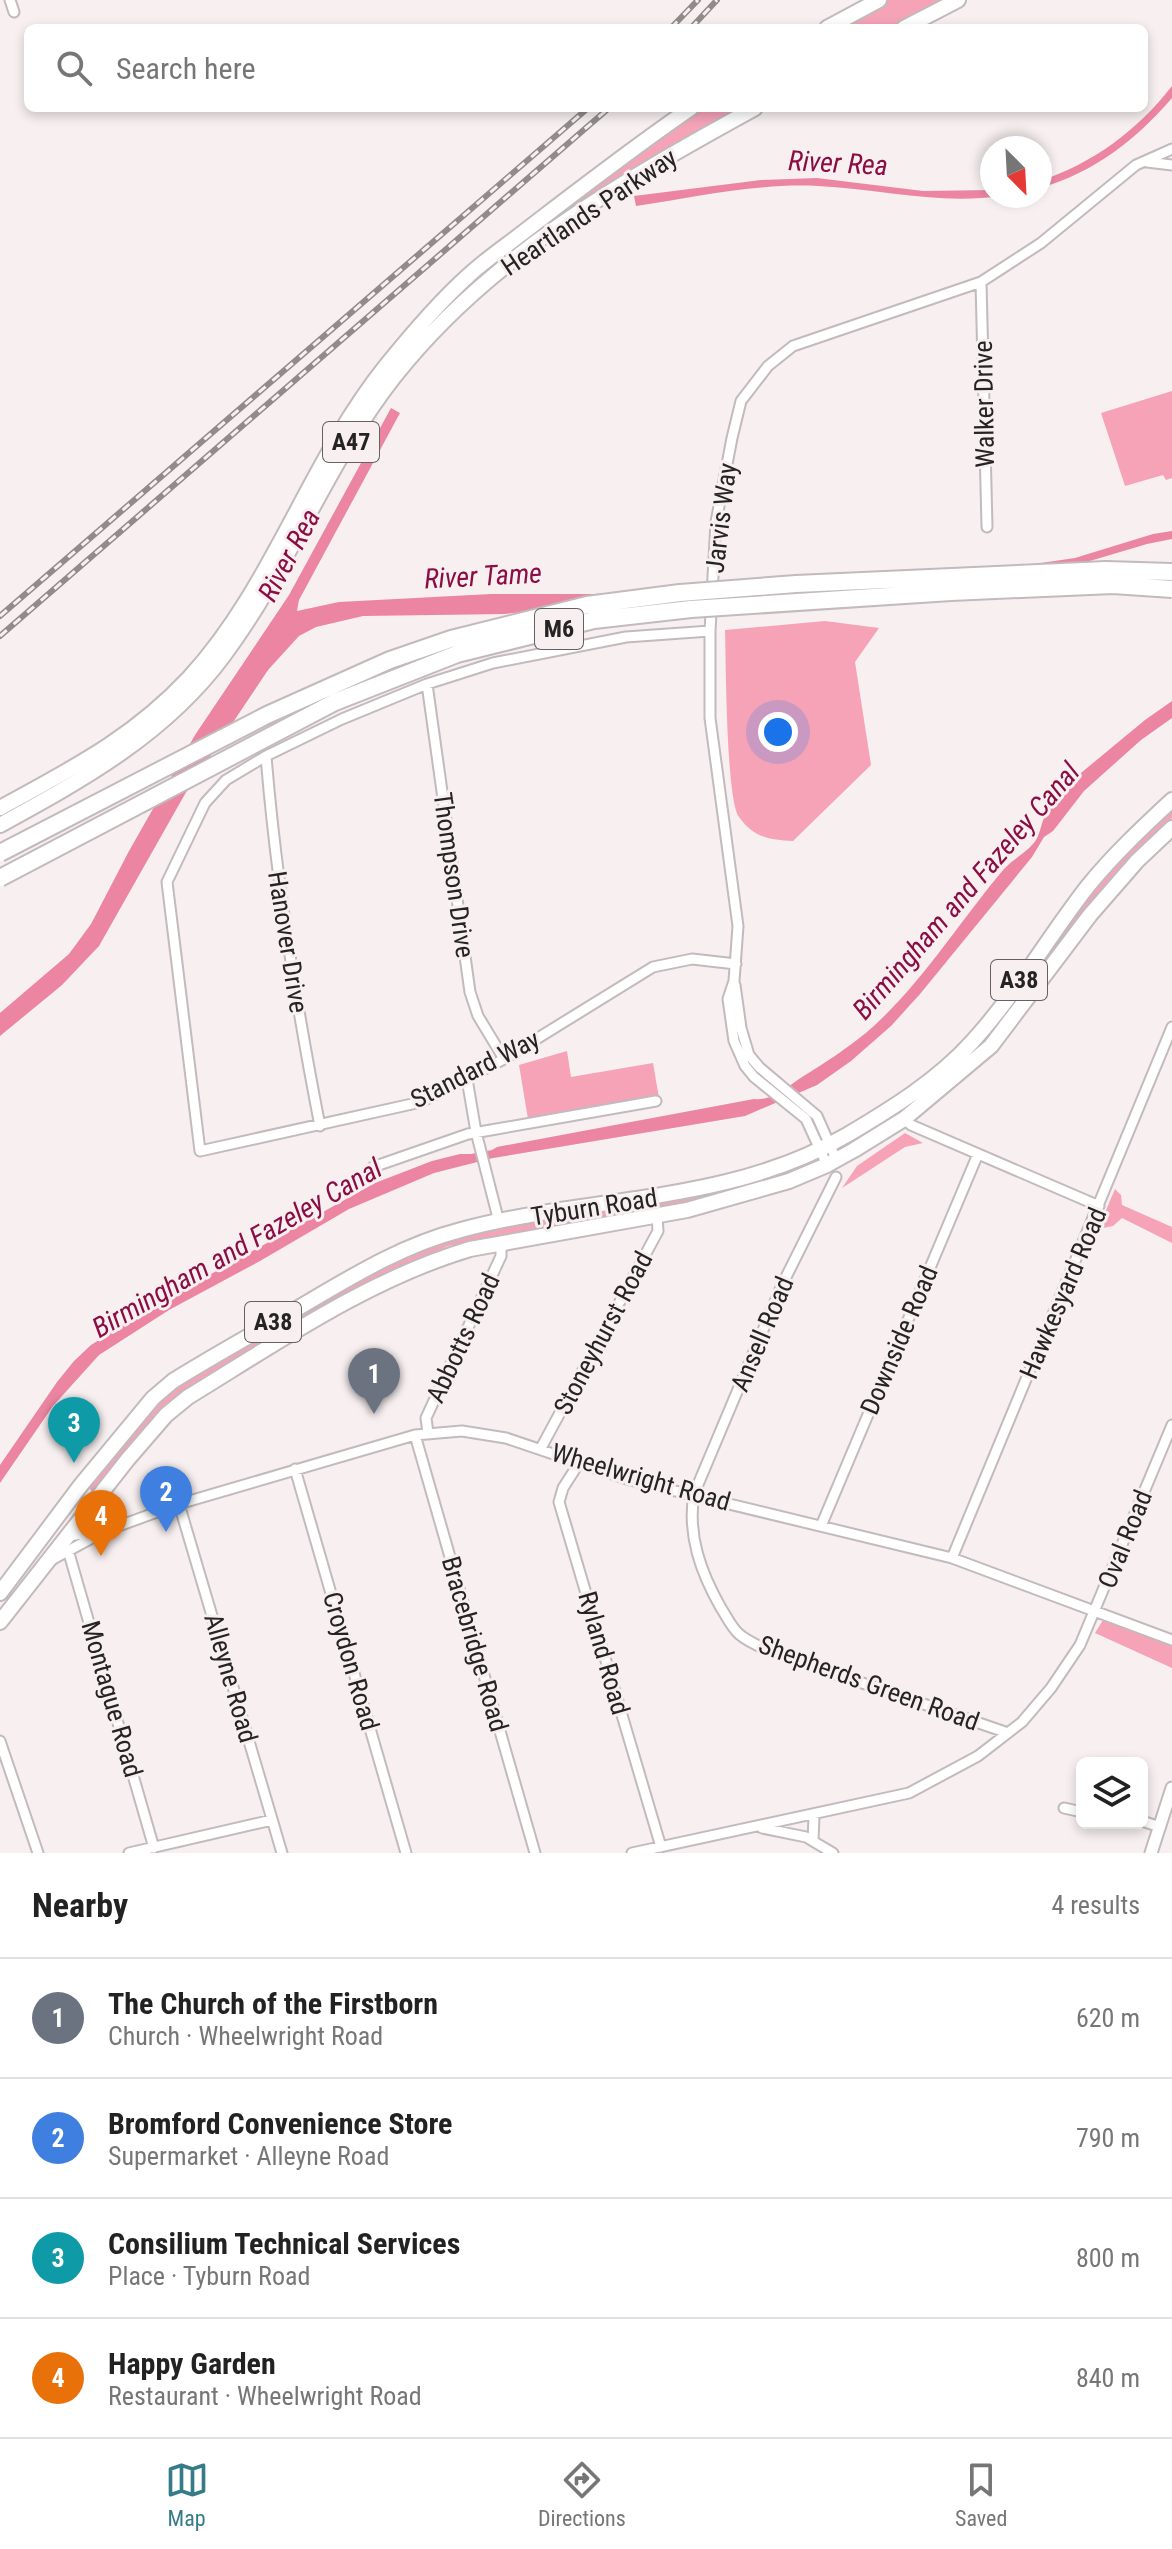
<!DOCTYPE html>
<meta charset="utf-8">
<style>
:root{--surface:#fff;--page:#f6f6f6;--text:#222;--muted:#767676;--line:#e0e0e0;--accent:#367b89}
body{margin:0;font-family:"Roboto Condensed",sans-serif;background:var(--page);color:var(--text)}
.controls{position:absolute;right:24px;bottom:24px;display:grid;overflow:hidden;border-radius:12px;box-shadow:0 4px 12px #0003}
.controls button{width:72px;height:72px;display:grid;place-items:center;padding:0;border:0;border-bottom:2px solid var(--line);background:var(--surface);color:var(--text);font:40px sans-serif}
.compass{position:absolute;left:980px;top:136px;width:72px;height:72px;border-radius:50%;background:var(--surface);box-shadow:0 4px 12px #0003;rotate:156deg}
.you{position:absolute;left:778px;top:732px;width:28px;height:28px;margin:-20px;border:6px solid #fff;border-radius:50%;background:#1a73e8;box-shadow:0 0 0 12px #1a73e833}
.badge{display:grid;place-items:center;width:52px;height:52px;border-radius:50%;background:var(--accent);color:#fff;font-size:26px;font-weight:700}
.pin{position:absolute;translate:-50% -66px;filter:drop-shadow(0 2px 4px #0008)}
.pin::after{content:'';position:absolute;top:42px;width:28px;height:24px;background:inherit;clip-path:polygon(0 0,100% 0,50% 100%)}
.list{margin:0;padding:0;list-style:none}
h2{display:flex;justify-content:space-between;align-items:center;height:104px;margin:0;padding:0 32px;font-size:34px}
h2 small{font-size:26px;font-weight:400;color:var(--muted)}
.list li{display:grid;grid-template-columns:52px 1fr auto;gap:24px;align-items:center;box-sizing:border-box;height:120px;padding:0 32px;border-top:2px solid var(--line)}
.list b{display:block;font-size:30px;white-space:nowrap}
.list p{margin:0;font-size:26px;white-space:nowrap;color:var(--muted)}
.list em{font-size:26px;font-style:normal;color:var(--muted)}
.icon{flex:none;width:44px;height:44px;fill:none;stroke:currentColor;stroke-width:2;stroke-linecap:round;stroke-linejoin:round}
.map{position:relative;flex:none;width:1172px;height:1853px;overflow:hidden}
.search{position:absolute;background:var(--surface);box-shadow:0 4px 12px #0003;left:24px;right:24px;top:24px;height:88px;display:flex;align-items:center;gap:20px;box-sizing:border-box;padding:0 28px;border-radius:12px;color:var(--muted);font-size:30px}
.sheet{height:584px;background:var(--surface)}
nav{display:flex;justify-content:space-around;align-items:center;box-sizing:border-box;height:112px;border-top:2px solid var(--line);background:var(--surface);font-size:22px;color:var(--muted)}
nav a{display:grid;justify-items:center;gap:4px}
nav .on{color:var(--accent)}
.map>svg:first-child{display:block}
.green{fill:#f6a3b8}
.water{fill:#eb85a2}
.lines{fill:none;stroke-linecap:round;stroke-linejoin:round}
.minor-casing{stroke:#c2babc;stroke-width:13}
.tertiary-casing{stroke:#c2babc;stroke-width:15}
.primary-casing{stroke:#c2babc;stroke-width:18}
.trunk-casing{stroke:#c2babc;stroke-width:18}
.minor{stroke:#fff;stroke-width:9}
.tertiary{stroke:#fff;stroke-width:11}
.primary{stroke:#fff;stroke-width:14}
.trunk{stroke:#fff;stroke-width:14}
.rail-casing{stroke:#918b8c;stroke-width:6}
.rail{stroke:#f7eff0;stroke-width:3;stroke-dasharray:9;stroke-linecap:butt}
.motorway-bridge-casing{stroke:#c2babc;stroke-width:20;stroke-linecap:butt}
.motorway-bridge{stroke:#fff;stroke-width:16}
.labels{text-anchor:middle;dominant-baseline:central;stroke-width:6;stroke-linejoin:round;paint-order:stroke}
.shield{fill:#f7eff0;stroke:#656061;stroke-width:2}
.shield-label{font-size:24px;font-weight:bold;fill:#262324}
.street-label{font-size:26px;fill:#262324;stroke:#f7eff0}
.water-label{font-size:28px;font-style:italic;fill:#8a0e44;stroke:#f7eff0}
</style>
<div class="map">
<svg width="1172" height="1853" viewBox="0 0 1172 1853">
<rect width="100%" height="100%" fill="#f7eff0"/>
<path class="green" d="M886,0H944L890,28H834Z
M698,108H738L587,197L537,230L650,140Z
M1172,391V478L1166,480L1163,475L1125,486L1101,413Z
M825,621L879,628L855,662L871,765L793,841C770,840 754,838 739,817C726,799 726,661 725,630Z
M1172,806V818L1129,859L1089,907L995,1032L954,1068L1092,886Z
M567,1051L571,1077L653,1063L659,1098L528,1119L519,1065Z
M905,1133L923,1143L905,1147L842,1188L857,1166Z
M750,1184L655,1212L448,1246L374,1281L151,1422L92,1491L88,1487L165,1394L266,1330L420,1248L496,1227L726,1190Z
M1115,1189L1121,1195L1122,1205L1172,1227V1243L1122,1218L1113,1226L1098,1229Z
M1103,1620L1172,1646V1668L1095,1633Z"/>
<path class="water" d="M1172,86V98C1136,140 1093,173 1040,188V181C1093,163 1137,131 1172,86Z
M817,178L923,191L992,190V196H1001C939,205 880,189 818,186C757,183 696,197 636,206L634,196L761,180Z
M391,408L400,413L299,600L297,611L339,602L491,594H595L1020,566L1075,558L1153,534L1172,531V539L1147,544L1056,571L917,585L653,600L504,614L363,616L316,627L299,636L268,670L185,794L99,946L62,985L0,1036V1013L69,954L91,924L129,851L195,735L289,595Z
M1172,701V718L1141,740L1084,791L1053,831L1044,837L1032,857L920,994L891,1026L851,1061L817,1085L745,1116L493,1158L434,1173L349,1209L260,1261L169,1310L99,1355L53,1406L0,1483V1465L57,1382L74,1361L91,1345L157,1304L375,1183L432,1161L460,1154H471L492,1150L497,1147L754,1099C773,1101 787,1087 802,1077C825,1063 846,1049 867,1032C921,985 959,922 1004,869C1013,859 1024,854 1032,845C1040,837 1040,827 1044,818C1050,806 1056,796 1064,787L1145,720Z"/>
<g class="lines">
<defs>
<path id="minor" d="M10,0L14,12
M1147,162L1172,165
M981,282L987,527
M710,631L626,637L493,663L427,684L342,719L266,756L226,780L205,803L167,882L200,1151L421,1102L504,1059L653,967L692,959L736,964
M427,684L470,992L478,1016L504,1059
M266,756C276,881 296,1003 320,1126
M735,985L741,1028L749,1055L759,1067L817,1116L836,1159
M467,1079L476,1132L499,1222
M904,1119L911,1125L1099,1206
M827,1165L806,1119L754,1077L745,1066L734,1041L728,999L734,981L738,926L710,718V631L716,522L732,438L741,401L768,366L793,346L981,282L1041,243L1136,165L1172,149
M373,1167L468,1134L656,1101
M836,1177L782,1285L694,1494C687,1535 701,1573 721,1608C727,1617 731,1627 739,1634C748,1642 761,1647 772,1652L1008,1733
M428,1433L426,1418L501,1256V1243
M415,1435L535,1853
M541,1448L658,1231L657,1216
M579,1463L563,1488L559,1502L661,1847
M295,1469L406,1853
M179,1504L282,1853
M821,1526L978,1154
M69,1536L102,1531
M68,1550L154,1848
M952,1558L1172,1027
M53,1559L105,1531L179,1504L415,1435L462,1431L506,1438L630,1480L952,1558L1172,1640
M0,1741L38,1853
M1064,1808L1082,1812
M1142,1821L1160,1827
M762,1828L806,1837L833,1853
M813,1841L814,1816
M129,1853L272,1820
M632,1853L909,1793L978,1756L1022,1722L1051,1688L1080,1645L1172,1425"/>
<path id="tertiary" d="M1151,1853L1172,1788"/>
<path id="primary" d="M827,28L879,0
M904,28L958,0
M0,808C71,769 132,739 189,678C273,587 309,462 386,366C411,335 438,303 468,276C485,260 506,246 525,231C580,189 634,147 691,108
M0,825C84,779 166,734 224,655C289,568 327,462 394,377C488,257 624,180 755,108"/>
<path id="trunk" d="M0,1593L81,1485L153,1398L173,1381C213,1356 253,1334 293,1311C348,1279 399,1246 461,1230C590,1195 727,1205 847,1135C891,1109 938,1080 972,1042C1016,994 1048,937 1088,886C1113,855 1143,827 1172,800
M0,1622L128,1459L166,1415L188,1397C278,1342 369,1279 470,1249L687,1210L789,1181L827,1165L854,1150L904,1119L991,1046L1090,915L1137,861L1172,828"/>
</defs>
<use href="#minor" class="minor-casing"/>
<use href="#tertiary" class="tertiary-casing"/>
<use href="#primary" class="primary-casing"/>
<use href="#trunk" class="trunk-casing"/>
<use href="#minor" class="minor"/>
<use href="#tertiary" class="tertiary"/>
<use href="#primary" class="primary"/>
<use href="#trunk" class="trunk"/>
<defs>
<path id="rail" d="M671,28L698,0
M691,28L717,0
M0,616L588,108
M0,636L609,108"/>
</defs>
<use href="#rail" class="rail-casing"/>
<use href="#rail" class="rail"/>
<defs>
<path id="motorway-bridge" d="M0,853L267,715L390,660L451,639L587,605L680,593L796,584L1106,570L1172,572
M0,878L335,702L457,654L594,620L691,609L951,592L1113,585L1172,589"/>
</defs>
<use href="#motorway-bridge" class="motorway-bridge-casing"/>
<use href="#motorway-bridge" class="motorway-bridge"/>
</g>
<g class="labels">
<g class="shield">
<rect x="323" y="422" width="56" height="40" rx="6"/>
<rect x="535" y="609" width="48" height="40" rx="6"/>
<rect x="991" y="960" width="56" height="40" rx="6"/>
<rect x="245" y="1302" width="56" height="40" rx="6"/>
</g>
<g class="shield-label">
<text x="351" y="442">A47</text>
<text x="559" y="629">M6</text>
<text x="1019" y="980">A38</text>
<text x="273" y="1322">A38</text>
</g>
<g class="street-label">
<text transform="translate(589 212) rotate(-34)">Heartlands Parkway</text>
<text transform="translate(984 404) rotate(-91)">Walker Drive</text>
<text transform="translate(721 518) rotate(-83)">Jarvis Way</text>
<text transform="translate(454 875) rotate(82)">Thompson Drive</text>
<text transform="translate(288 942) rotate(81)">Hanover Drive</text>
<text transform="translate(475 1069) rotate(-27)">Standard Way</text>
<text transform="translate(594 1207) rotate(-9)">Tyburn Road</text>
<text transform="translate(1063 1293) rotate(-67)">Hawkesyard Road</text>
<text transform="translate(603 1333) rotate(-62)">Stoneyhurst Road</text>
<text transform="translate(762 1334) rotate(-67)">Ansell Road</text>
<text transform="translate(463 1338) rotate(-65)">Abbotts Road</text>
<text transform="translate(899 1340) rotate(-67)">Downside Road</text>
<text transform="translate(641 1477) rotate(16)">Wheelwright Road</text>
<text transform="translate(1125 1539) rotate(-68)">Oval Road</text>
<text transform="translate(475 1644) rotate(74)">Bracebridge Road</text>
<text transform="translate(604 1653) rotate(74)">Ryland Road</text>
<text transform="translate(351 1661) rotate(74)">Croydon Road</text>
<text transform="translate(231 1678) rotate(74)">Alleyne Road</text>
<text transform="translate(869 1683) rotate(20)">Shepherds Green Road</text>
<text transform="translate(112 1699) rotate(74)">Montague Road</text>
</g>
<g class="water-label">
<text transform="translate(838 163) rotate(3)">River Rea</text>
<text transform="translate(289 555) rotate(-62)">River Rea</text>
<text transform="translate(483 576) rotate(-3)">River Tame</text>
<text transform="translate(966 891) rotate(-49)">Birmingham and Fazeley Canal</text>
<text transform="translate(237 1248) rotate(-30)">Birmingham and Fazeley Canal</text>
</g>
</g>
</svg>
<div class="controls">
<button><svg class="icon" aria-label="layers" viewBox="0 0 24 24"><path d="M12 4l9 5-9 5-9-5zM3 14l9 5 9-5"/></svg></button>
</div>
<svg class="compass" viewBox="-18 -18 36 36"><path d="M0-13l5 13h-10z" fill="#e53935"/><path d="M0 13l5-13h-10z" fill="#767676"/></svg>
<div class="you"></div>
<div class="pin badge" style="left:374px;top:1414px;background:#6b7280">1</div>
<div class="pin badge" style="left:166px;top:1532px;background:#3f7fe0">2</div>
<div class="pin badge" style="left:74px;top:1463px;background:#0f9aa8">3</div>
<div class="pin badge" style="left:101px;top:1556px;background:#e8710a">4</div>
<div class="search"><svg class="icon" aria-label="search" viewBox="0 0 24 24"><circle cx="10" cy="10" r="6"/><path d="M15 15l6 6"/></svg>Search here</div>
</div>
<section class="sheet">
<h2>Nearby<small>4 results</small></h2>
<ul class="list">
<li><span class="badge" style="background:#6b7280">1</span><div><b>The Church of the Firstborn</b><p>Church · Wheelwright Road</p></div><em>620 m</em></li>
<li><span class="badge" style="background:#3f7fe0">2</span><div><b>Bromford Convenience Store</b><p>Supermarket · Alleyne Road</p></div><em>790 m</em></li>
<li><span class="badge" style="background:#0f9aa8">3</span><div><b>Consilium Technical Services</b><p>Place · Tyburn Road</p></div><em>800 m</em></li>
<li><span class="badge" style="background:#e8710a">4</span><div><b>Happy Garden</b><p>Restaurant · Wheelwright Road</p></div><em>840 m</em></li>
</ul>
</section>
<nav>
<a class="on"><svg class="icon" aria-label="map" viewBox="0 0 24 24"><path d="M3 6l6-2 6 2 6-2v14l-6 2-6-2-6 2zM9 4v14M15 6v14"/></svg>Map</a>
<a><svg class="icon" aria-label="directions" viewBox="0 0 24 24"><path d="M12 3l9 9-9 9-9-9zM9 14v-3h6M13 9l2 2-2 2"/></svg>Directions</a>
<a><svg class="icon" aria-label="saved" viewBox="0 0 24 24"><path d="M7 4h10v16l-5-4-5 4z"/></svg>Saved</a>
</nav>
